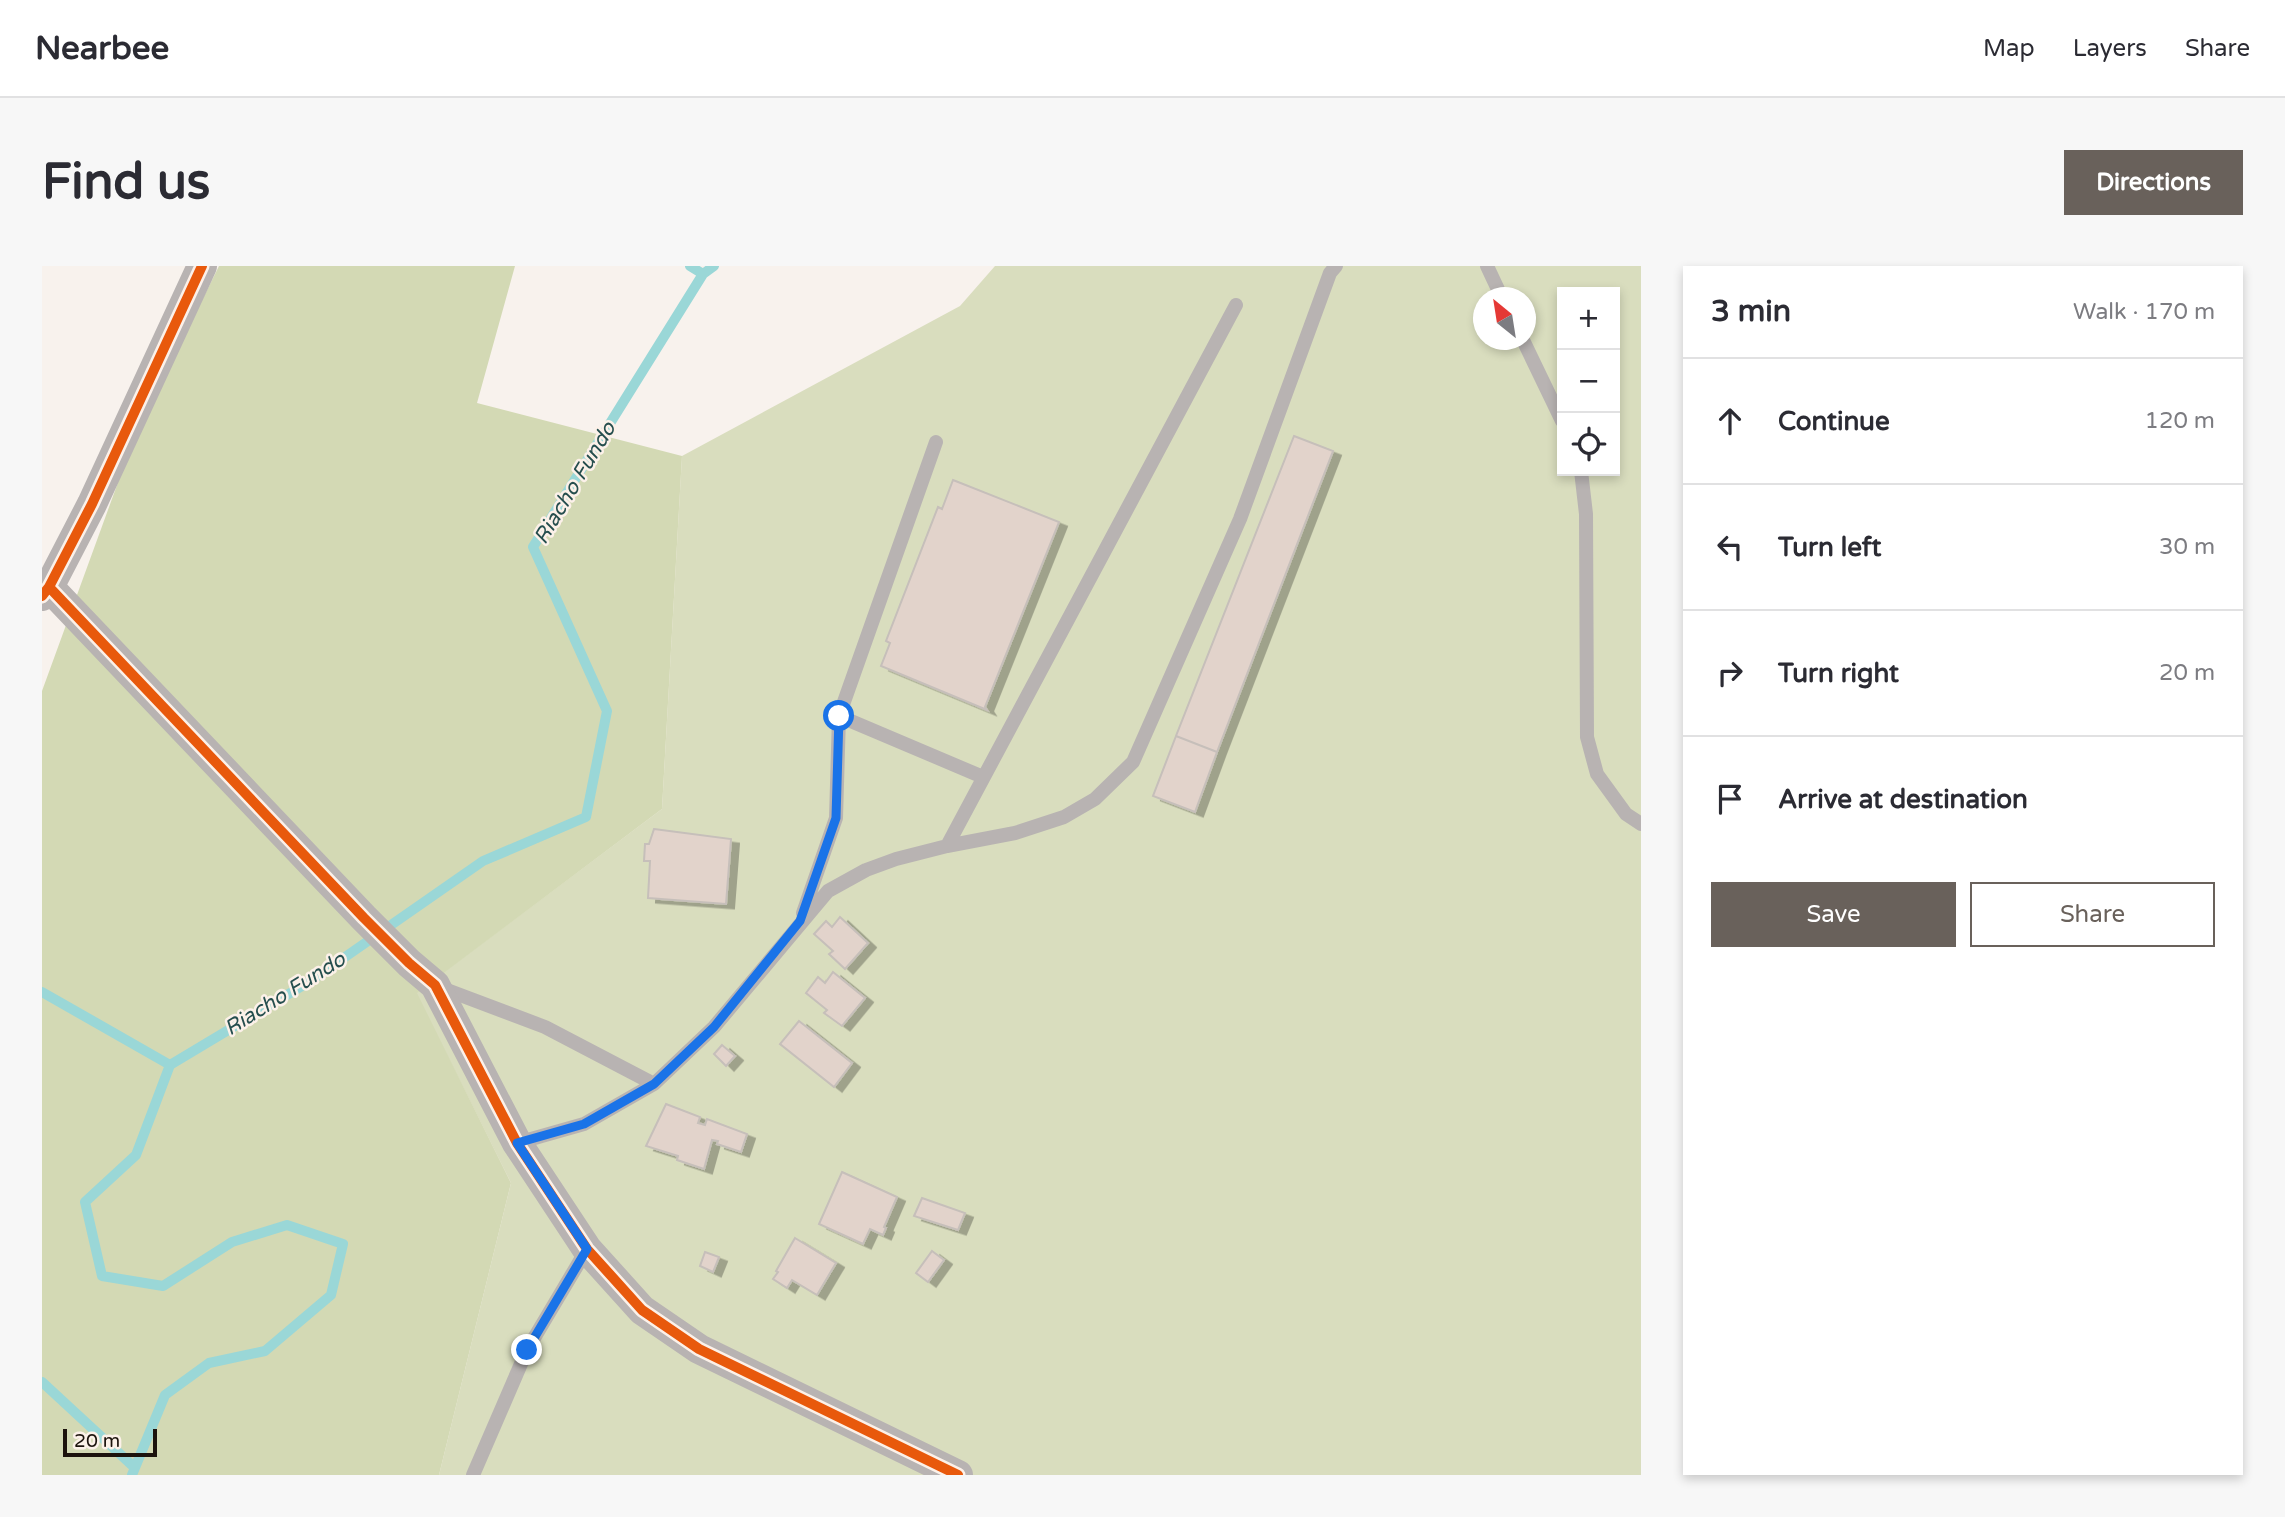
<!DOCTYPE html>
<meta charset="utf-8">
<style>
:root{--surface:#fff;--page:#f7f7f7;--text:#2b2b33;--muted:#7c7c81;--line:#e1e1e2;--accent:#69615b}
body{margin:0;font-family:"Varela Round",sans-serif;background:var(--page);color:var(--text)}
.controls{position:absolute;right:21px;top:21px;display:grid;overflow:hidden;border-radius:0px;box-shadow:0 4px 10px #0003}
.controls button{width:63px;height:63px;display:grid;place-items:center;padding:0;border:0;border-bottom:2px solid var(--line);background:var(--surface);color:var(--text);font:35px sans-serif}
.compass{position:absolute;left:1431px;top:21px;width:63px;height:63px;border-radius:50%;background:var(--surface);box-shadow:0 4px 10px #0003;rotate:330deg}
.scale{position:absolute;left:21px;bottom:18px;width:94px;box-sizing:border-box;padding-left:7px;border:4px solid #1c130d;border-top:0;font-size:19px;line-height:24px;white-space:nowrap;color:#1c130d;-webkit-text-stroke:5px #fcf1e9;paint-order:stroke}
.stop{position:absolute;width:21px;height:21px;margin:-16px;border:5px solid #1a73e8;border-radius:50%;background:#fff}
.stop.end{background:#1a73e8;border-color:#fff;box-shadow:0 2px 7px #0008}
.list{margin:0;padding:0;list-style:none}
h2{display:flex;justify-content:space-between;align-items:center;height:91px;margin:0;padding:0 28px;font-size:30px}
h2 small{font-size:23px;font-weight:400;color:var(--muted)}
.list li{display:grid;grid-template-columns:46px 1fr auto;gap:21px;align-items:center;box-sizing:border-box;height:126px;padding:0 28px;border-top:2px solid var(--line)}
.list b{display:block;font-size:26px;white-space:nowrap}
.list em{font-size:23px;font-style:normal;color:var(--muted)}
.actions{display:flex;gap:14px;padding:21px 28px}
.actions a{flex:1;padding:16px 0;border:2px solid var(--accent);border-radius:0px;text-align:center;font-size:24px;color:var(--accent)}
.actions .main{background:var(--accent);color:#fff}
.icon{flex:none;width:38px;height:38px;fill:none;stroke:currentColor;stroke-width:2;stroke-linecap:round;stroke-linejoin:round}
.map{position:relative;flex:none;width:1599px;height:1209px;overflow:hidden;border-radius:0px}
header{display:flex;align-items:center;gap:42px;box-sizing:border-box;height:98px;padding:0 35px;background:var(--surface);border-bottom:2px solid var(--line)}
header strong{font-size:33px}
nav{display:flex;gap:38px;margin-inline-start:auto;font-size:24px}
.intro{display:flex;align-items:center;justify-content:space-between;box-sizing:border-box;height:168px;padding:0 42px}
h1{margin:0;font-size:49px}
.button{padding:18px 32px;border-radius:0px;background:var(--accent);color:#fff;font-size:24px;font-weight:700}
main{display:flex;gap:42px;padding:0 42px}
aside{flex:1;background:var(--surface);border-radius:0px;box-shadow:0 4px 10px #0003}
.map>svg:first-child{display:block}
.green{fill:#d9ddbe;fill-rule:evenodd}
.forest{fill:#d3d9b4}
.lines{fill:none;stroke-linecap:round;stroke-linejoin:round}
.stream{stroke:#9ad7d7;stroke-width:10}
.building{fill:#e2d3cb;stroke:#c6bfba;stroke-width:2;filter:url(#shadow)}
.service{stroke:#b8b3b2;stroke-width:14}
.minor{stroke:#b8b3b2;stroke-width:30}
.cycleway-casing{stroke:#fcf1e9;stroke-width:15}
.cycleway{stroke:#e8590c;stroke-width:10}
.route{stroke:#1a73e8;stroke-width:9}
.labels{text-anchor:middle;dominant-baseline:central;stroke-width:5;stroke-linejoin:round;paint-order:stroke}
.water-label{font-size:21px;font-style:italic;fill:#254e4e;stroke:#fcf1e9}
</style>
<header>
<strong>Nearbee</strong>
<nav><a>Map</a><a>Layers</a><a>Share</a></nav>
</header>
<div class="intro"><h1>Find us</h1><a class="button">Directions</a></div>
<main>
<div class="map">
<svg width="1599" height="1209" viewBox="0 0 1599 1209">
<defs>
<filter id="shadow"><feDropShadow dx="8" dy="4.5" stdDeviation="0" flood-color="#0004"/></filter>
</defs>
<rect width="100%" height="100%" fill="#f8f2ed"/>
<path class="green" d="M953,0H1599V1209H397L469,917L374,727L620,543L640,190L918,40ZM1520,26H1573V205H1520ZM1442,32H1484V74H1442Z"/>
<path class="forest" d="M177,0H473L435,137L640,190L620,543L375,727L469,917L397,1209H0V425L94,167Z"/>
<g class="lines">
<path class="stream" d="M648,0L661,8
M0,726L128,799
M0,1116L92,1201
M90,1209L123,1129L167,1097L223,1085L289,1029L301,978L245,959L190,976L121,1020L60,1010L43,936L94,889L128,799L270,714L441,595L544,551L565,445L491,281L661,8L672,0"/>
</g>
<path class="building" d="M1252,170L1291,185L1175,486L1134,470Z
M911,214L1017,256L943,441L945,444L839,400L848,377L844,375L896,241L900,243Z
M1134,470L1175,486L1153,546L1111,530Z
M612,563L689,573L684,638L606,632L608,595H602L603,578H607Z
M798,651L826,677L803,703L787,688L791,685L772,668L784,655L790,661Z
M791,706L823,732L800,760L782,747L785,744L764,727L776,711L783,717Z
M757,755L810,797L792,821L738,778Z
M680,779L693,790L684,800L672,788Z
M624,838L658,851L656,857L663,859L665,853L705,868L699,886L675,878L676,875L670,874L662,903L635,894L636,890L604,880Z
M800,906L855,931L842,961L844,962L841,969L828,963L821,978L777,958Z
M880,932L923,947L916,964L872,950Z
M753,972L794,997L775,1029L750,1014L745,1022L731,1013L736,1006L734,1005Z
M890,985L902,994L886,1016L874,1007Z
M663,986L677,991L671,1006L658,1000Z"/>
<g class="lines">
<path class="service" d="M1445,0L1460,32
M1481,74L1520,155
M1539,205L1544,248L1545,471L1555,508L1584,548L1599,558
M797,450L941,511
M905,580L1194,39
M761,647L794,552L797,450L894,176
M397,721L503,761L612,818
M475,877L542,858L612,818L672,761L786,625L824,604L854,593L905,580L973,567L1022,551L1053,533L1091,496L1198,253L1288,7L1294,0
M431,1209L485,1084L545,983"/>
<path class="minor" d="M7,321L322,652L367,697L393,719L475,877L545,983L600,1044L657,1083L916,1209
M0,330L7,321L50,238L160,0"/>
<defs>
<path id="cycleway" d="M7,321L322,652L367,697L393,719L475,877L545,983L600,1044L657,1083L916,1209
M0,330L7,321L50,238L160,0"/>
</defs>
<use href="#cycleway" class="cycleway-casing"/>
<use href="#cycleway" class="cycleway"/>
</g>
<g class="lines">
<path class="route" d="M485,1084L545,983L475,877L542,858L612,818L672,761L758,655L794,552L797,450"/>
</g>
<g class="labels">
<g class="water-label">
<text transform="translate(533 217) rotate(-59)">Riacho Fundo</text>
<text transform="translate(243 728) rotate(-32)">Riacho Fundo</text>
</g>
</g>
</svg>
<div class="controls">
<button>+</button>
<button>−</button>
<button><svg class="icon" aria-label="locate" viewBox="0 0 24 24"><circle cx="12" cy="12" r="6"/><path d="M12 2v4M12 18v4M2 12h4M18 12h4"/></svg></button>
</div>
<svg class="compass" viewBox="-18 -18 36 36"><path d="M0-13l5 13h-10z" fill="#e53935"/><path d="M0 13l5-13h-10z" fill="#7c7c81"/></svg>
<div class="scale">20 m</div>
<div class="stop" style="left:797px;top:450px"></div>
<div class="stop end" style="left:485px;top:1084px"></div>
</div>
<aside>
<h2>3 min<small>Walk · 170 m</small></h2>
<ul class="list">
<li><svg class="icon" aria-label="ahead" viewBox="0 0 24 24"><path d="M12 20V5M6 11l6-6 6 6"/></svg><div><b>Continue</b></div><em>120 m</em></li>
<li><svg class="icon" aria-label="left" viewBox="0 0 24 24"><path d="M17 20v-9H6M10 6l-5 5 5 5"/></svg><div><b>Turn left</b></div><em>30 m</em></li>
<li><svg class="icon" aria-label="right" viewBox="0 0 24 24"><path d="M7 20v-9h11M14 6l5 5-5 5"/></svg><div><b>Turn right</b></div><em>20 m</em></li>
<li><svg class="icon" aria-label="arrive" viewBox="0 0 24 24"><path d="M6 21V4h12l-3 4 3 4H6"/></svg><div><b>Arrive at destination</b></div></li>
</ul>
<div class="actions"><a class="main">Save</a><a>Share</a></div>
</aside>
</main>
